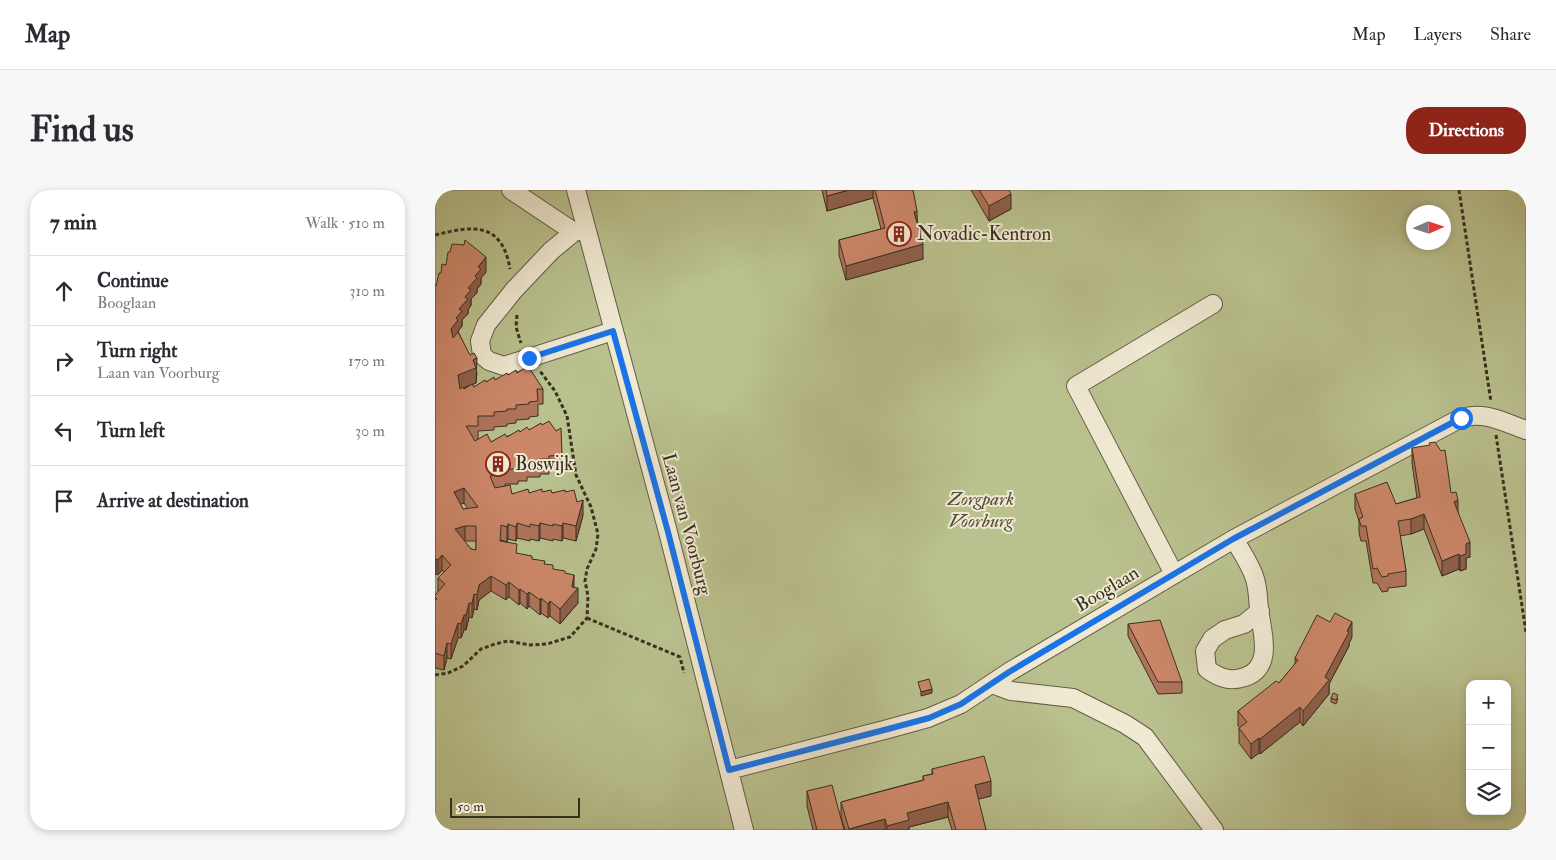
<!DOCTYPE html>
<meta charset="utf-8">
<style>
:root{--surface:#fff;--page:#f7f7f7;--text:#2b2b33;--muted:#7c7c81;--line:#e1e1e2;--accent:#8f2418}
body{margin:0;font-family:"IM FELL Double Pica",serif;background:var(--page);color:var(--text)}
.controls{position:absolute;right:15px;bottom:15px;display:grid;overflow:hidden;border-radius:10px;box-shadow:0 2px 8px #0003}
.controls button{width:45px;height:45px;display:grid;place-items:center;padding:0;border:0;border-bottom:1px solid var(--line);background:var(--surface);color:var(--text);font:25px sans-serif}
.compass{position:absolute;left:971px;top:15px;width:45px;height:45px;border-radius:50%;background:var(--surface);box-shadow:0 2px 8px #0003;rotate:87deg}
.scale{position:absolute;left:15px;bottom:12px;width:130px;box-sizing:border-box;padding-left:5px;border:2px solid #392f20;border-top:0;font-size:14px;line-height:18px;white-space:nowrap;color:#392f20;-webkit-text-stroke:4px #f0ead3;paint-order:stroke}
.stop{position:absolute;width:15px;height:15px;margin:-11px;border:4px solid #1a73e8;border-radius:50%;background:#fff}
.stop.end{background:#1a73e8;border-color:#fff;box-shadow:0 1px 5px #0008}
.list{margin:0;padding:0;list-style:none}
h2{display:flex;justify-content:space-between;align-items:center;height:65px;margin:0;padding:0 20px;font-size:21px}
h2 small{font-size:16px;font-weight:400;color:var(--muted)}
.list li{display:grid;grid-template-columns:32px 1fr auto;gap:15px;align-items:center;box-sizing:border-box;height:70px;padding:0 20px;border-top:1px solid var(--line)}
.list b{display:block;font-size:19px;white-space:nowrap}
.list p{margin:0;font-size:16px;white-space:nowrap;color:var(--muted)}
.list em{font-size:16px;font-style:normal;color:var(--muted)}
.icon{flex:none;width:28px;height:28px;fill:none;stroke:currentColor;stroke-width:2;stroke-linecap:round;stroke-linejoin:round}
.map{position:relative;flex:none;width:1091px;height:640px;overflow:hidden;border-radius:20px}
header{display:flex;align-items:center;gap:30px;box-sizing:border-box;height:70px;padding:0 25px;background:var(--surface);border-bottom:1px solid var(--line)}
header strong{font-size:24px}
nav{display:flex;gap:28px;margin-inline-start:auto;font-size:18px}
.intro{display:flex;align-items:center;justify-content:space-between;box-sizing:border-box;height:120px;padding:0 30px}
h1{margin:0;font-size:35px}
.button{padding:12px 22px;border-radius:20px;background:var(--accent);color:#fff;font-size:18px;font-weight:700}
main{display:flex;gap:30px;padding:0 30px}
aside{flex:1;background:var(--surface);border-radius:20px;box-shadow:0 2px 8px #0003}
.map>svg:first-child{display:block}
.green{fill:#b9c18e;stroke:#797857;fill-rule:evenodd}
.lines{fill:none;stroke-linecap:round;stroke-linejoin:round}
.street-casing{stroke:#655b47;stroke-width:20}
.path{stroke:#392f20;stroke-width:3;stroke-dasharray:4 2.5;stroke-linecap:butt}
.street{stroke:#f0ead3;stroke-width:18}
.wall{fill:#af745a;stroke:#392f20;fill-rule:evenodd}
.shaded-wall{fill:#8f5e4a;stroke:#392f20}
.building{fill:#cc8769;stroke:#392f20;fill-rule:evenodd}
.route{stroke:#1a73e8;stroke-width:6}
.labels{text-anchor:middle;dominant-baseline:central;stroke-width:4;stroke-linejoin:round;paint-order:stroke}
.poi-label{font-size:19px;fill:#392f20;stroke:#f0ead3;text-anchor:start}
.park-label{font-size:19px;font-style:italic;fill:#534c36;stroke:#f0ead3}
.street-label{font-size:19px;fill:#392f20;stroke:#f0ead3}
</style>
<header>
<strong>Map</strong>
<nav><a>Map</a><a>Layers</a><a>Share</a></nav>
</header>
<div class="intro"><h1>Find us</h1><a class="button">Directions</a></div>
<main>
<aside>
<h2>7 min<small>Walk · 510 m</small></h2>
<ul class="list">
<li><svg class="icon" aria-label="ahead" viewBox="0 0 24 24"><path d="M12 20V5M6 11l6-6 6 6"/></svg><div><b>Continue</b><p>Booglaan</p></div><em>310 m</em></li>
<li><svg class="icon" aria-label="right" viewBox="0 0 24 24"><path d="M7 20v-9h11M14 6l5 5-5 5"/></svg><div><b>Turn right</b><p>Laan van Voorburg</p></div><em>170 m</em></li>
<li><svg class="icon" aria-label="left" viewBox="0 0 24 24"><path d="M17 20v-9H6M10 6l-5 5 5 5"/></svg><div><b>Turn left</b></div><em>30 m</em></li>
<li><svg class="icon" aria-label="arrive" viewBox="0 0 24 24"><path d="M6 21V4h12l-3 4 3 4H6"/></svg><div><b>Arrive at destination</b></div></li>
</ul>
</aside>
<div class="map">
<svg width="1091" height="640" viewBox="0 0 1091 640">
<rect width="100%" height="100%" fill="#e8dfbc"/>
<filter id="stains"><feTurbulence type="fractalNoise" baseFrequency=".004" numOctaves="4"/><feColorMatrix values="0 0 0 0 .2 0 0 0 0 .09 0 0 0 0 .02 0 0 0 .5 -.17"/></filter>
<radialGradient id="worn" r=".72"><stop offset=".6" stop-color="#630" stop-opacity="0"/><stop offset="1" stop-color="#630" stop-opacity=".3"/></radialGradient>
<path class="green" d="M0,0H1091V640H0ZM978,22H1008V52H978ZM1035,494H1072V621H1035Z"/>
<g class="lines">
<defs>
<path id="street" d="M76,0L139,42L149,40
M141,0L233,342L309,640
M139,42L116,61L79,100L51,135L45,151L47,165L54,171L69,176L178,141
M799,349C806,361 816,375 820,389C823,399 823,409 824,419C827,442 839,477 810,487C795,492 784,488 772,479L770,461L777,449L790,440L809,434L825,421
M739,384L641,196L778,114
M557,494L576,501L638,508L690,534L710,547L779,640
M294,580L453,539L493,528L526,514L574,482L799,349L1026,228C1050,221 1068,232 1091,240"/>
</defs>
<use href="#street" class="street-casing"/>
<path class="path" d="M1024,0L1056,212
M0,45C39,35 67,32 75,79
M82,125L81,137L86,153
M1061,245L1091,442
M152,428L245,467L249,483
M0,485L13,483L28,476L46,459L60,454L73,451L95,455L112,454L135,447L152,428L153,406L150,391L152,379L161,359L163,344L156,317L141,285L132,226L120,201L105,181"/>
<use href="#street" class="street"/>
</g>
<path class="wall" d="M387,0H478L488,69L411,90L404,65V50L446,39L438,8L392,21Z
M536,0H574L576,19L554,31Z
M51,82L46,88V94L42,99V103L36,109V115L33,120V124L27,130V136L23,141L42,183L41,193L37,195L39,197L51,192L60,190L73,185L82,183L108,199V214H103V226L94,227V229L81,230V233L72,234V236L59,237V240L43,241V249L56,252L85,242L94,240L127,265V280H114V284H105V287H92V291H83V294H70V296L77,304L107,302L117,303L130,302L142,312L148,325L141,351L128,348L127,351L118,349V351L105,348L104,351L95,349V351L82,348L81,351L73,349L72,352L66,350V351L82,364L110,374L118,379L130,384L139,397L143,413L125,434L115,426L113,428L106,423L105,425L94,416L92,419L85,413L84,415L74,407L71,410L56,401L44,410L42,420L39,419L37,428L34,427L31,440H29L26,448H23L16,469L12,468L9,480L0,478V405L3,402V388L9,382L7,380L3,385L1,384L0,385L1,96L6,83ZM29,313L33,319H28L25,314ZM29,351H41V360L36,359Z
M977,258L1016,303L1023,323L1035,367L1031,368V379L1025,381L1024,379L1007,386L989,339L976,344L965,346L971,381V396L953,398V401L947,402L942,393H938L931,351H926L924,343V331L920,319V304L961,314L982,308L977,273Z
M693,434L747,492V503L723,504L693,446Z
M917,447L914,453V456L894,494V504L868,536L865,532L825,564L824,563L816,569L804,553V538H805L803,536V521L844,493L860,474V468Z
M896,508L903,509L901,514L896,512Z
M497,579L556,606L543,609L551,640H517L513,627L474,637V640H410L406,627V612L488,590V586L497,584Z
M372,601L409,640H378L372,616Z"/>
<path class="shaded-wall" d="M414,0H438V8L392,21V6Z
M576,4V19L554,31V16Z
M482,21V36L479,22Z
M488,54V69L411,90V76Z
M51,67V82L46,88V94L42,99V103L36,109V115L33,120V124L27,130V136L23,141V145L16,153V139L21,128L24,119L30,107L33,98L40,86L43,77Z
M42,168L41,193L23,200V185L38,170Z
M29,298V313L19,317V302Z
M148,310V325L141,351V336Z
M1023,310V325L1019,312Z
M989,324V339L976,344V329Z
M82,333V348L81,351V337Z
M105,333V348L104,351V336Z
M128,333V348L127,351V336Z
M73,334V349L72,352V337Z
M30,336V351L20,354V339Z
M1035,352V367L1031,368V379L1025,381V366L1031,354Z
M1024,364V379L1007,386V371Z
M7,365V380L3,385V370Z
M1,369V384L0,385V370Z
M139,385V400L143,398V413L125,434V419L137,397Z
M56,386V401L44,410L42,420V405L44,395Z
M74,392V407L71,410V395Z
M85,399V413L84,415V400Z
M94,402V416L92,419V404Z
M39,404V419L37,428V413Z
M106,408V423L105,425V410Z
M115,411V426L113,428V414Z
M34,413V427L31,440V425Z
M29,425V440L26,448V434Z
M917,432V447L914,453V456L894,494V504L868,536V521L890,487Z
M23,433V448L16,469V454Z
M12,453V468L9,480V466Z
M497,499V503L486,506V502Z
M865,517V532L825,564V549Z
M824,548V563L816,569V554Z
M556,591V606L540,610V595Z
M513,612V627L474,637V640H452V636L472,623Z
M450,629V640H414V639Z"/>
<path class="building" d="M391,0H414L392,6Z
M440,0H478L482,21L479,22L488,54L411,76L404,50L450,38Z
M544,0H574L576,4L554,16Z
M30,50L51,67L43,77L46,79L40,86L42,88L33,98L36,100L30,107L33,109L24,119L27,121L21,128L23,130L16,139L18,148L23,142L35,165L39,163L42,168L38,170L41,178L23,185L25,199L28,197L29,199L37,194L39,197L50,190L51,192L59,187L60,190L72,183L73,185L81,180L82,183L93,176L108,199H102L103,211L94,212V214L81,215V219H72V221L59,222V226H43V236H31L40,251L52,244L56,252L70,244L72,247L84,240L85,242L92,237L94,240L106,233L107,235L114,231L121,241L126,238L127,265L114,266V269H105V272H92V276H83V279H70V283H61V285L55,286L60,298L75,295L77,304L93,299L94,303L107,299V302L116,300L117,303L130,300V302L139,300L142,312L148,310L141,336L128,333L127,336L118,334V336L105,333L104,336L95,334V337L82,333L81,337L73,334L72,337L66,335L65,351L82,354L81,363L97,366V369L110,371L109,374L118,375V379L130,381V383L139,385L137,397L143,398L125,419L115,411L113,414L106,408L105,410L94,402L92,404L85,399L84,400L74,392L71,395L56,386L44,395L42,405L39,404L37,413H34L31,425H29L26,434L23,433L16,454L12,453L9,466L0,463V410L2,409L0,407V405L10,394L3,388L16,375L7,365L3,370L1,369L0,370V95L1,96L4,83H6L7,74L11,75L13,62H15L17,54L29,55ZM29,298L43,317L28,319L19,302ZM30,336H41V360L36,359L20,339Z
M1000,252L1006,261L1010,260L1016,303L1021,302L1023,310L1019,312L1035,352L1031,354V364L1025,366L1024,364L1007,371L989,324L976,329L963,331L971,381L953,384V386L947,387L942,378L938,379L931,336H926L924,329L928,327L920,304L952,292L961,314L985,307L977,258L995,255L994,253Z
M900,423L917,432L912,441L914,442L890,487L894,490L868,521L865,517L825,549L824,548L816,554L804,538L812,532L803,521L841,491L844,493L863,470L860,468L882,425L895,432Z
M725,430L747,492H723L693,434Z
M494,489L497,499L486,502L483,492Z
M898,503L903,505L901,510L896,508Z
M549,566L556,591L540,595L551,640H521L513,612L472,623L474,630L452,636L450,629L414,639L406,612L489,590L488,586L498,584L497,579Z
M397,595L409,640H382L372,601Z"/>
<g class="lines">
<path class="route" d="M94,168L178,141L233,342L294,580L453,539L494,528L526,514L574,482L798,349L1026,228"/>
</g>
<defs>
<symbol id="building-ring" viewBox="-11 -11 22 22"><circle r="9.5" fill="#f0ead3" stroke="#8f2418" stroke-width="1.5"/><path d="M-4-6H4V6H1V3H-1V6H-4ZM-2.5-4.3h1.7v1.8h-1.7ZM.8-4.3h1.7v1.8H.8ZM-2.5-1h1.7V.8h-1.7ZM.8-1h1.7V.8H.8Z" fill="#8f2418"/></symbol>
</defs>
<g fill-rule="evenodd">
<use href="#building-ring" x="450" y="30" width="28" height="28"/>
<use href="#building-ring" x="49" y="260" width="28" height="28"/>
</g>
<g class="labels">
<g class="poi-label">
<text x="482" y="44">Novadic-Kentron</text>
<text x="80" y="274">Boswijk</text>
</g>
<g class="park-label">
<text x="546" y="309">Zorgpark<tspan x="546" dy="22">Voorburg</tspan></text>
</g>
<g class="street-label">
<text transform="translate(252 334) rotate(75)">Laan van Voorburg</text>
<text transform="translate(672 399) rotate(-31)">Booglaan</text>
</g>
</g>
<rect width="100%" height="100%" filter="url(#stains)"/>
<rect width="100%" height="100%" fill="url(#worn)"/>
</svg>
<div class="controls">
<button>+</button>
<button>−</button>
<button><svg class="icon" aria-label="layers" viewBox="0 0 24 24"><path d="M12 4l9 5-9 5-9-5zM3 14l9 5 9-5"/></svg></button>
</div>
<svg class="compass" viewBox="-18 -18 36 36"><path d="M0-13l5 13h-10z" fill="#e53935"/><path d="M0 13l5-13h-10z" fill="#7c7c81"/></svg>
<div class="scale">50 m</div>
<div class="stop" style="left:1026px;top:228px"></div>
<div class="stop end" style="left:94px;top:168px"></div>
</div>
</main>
